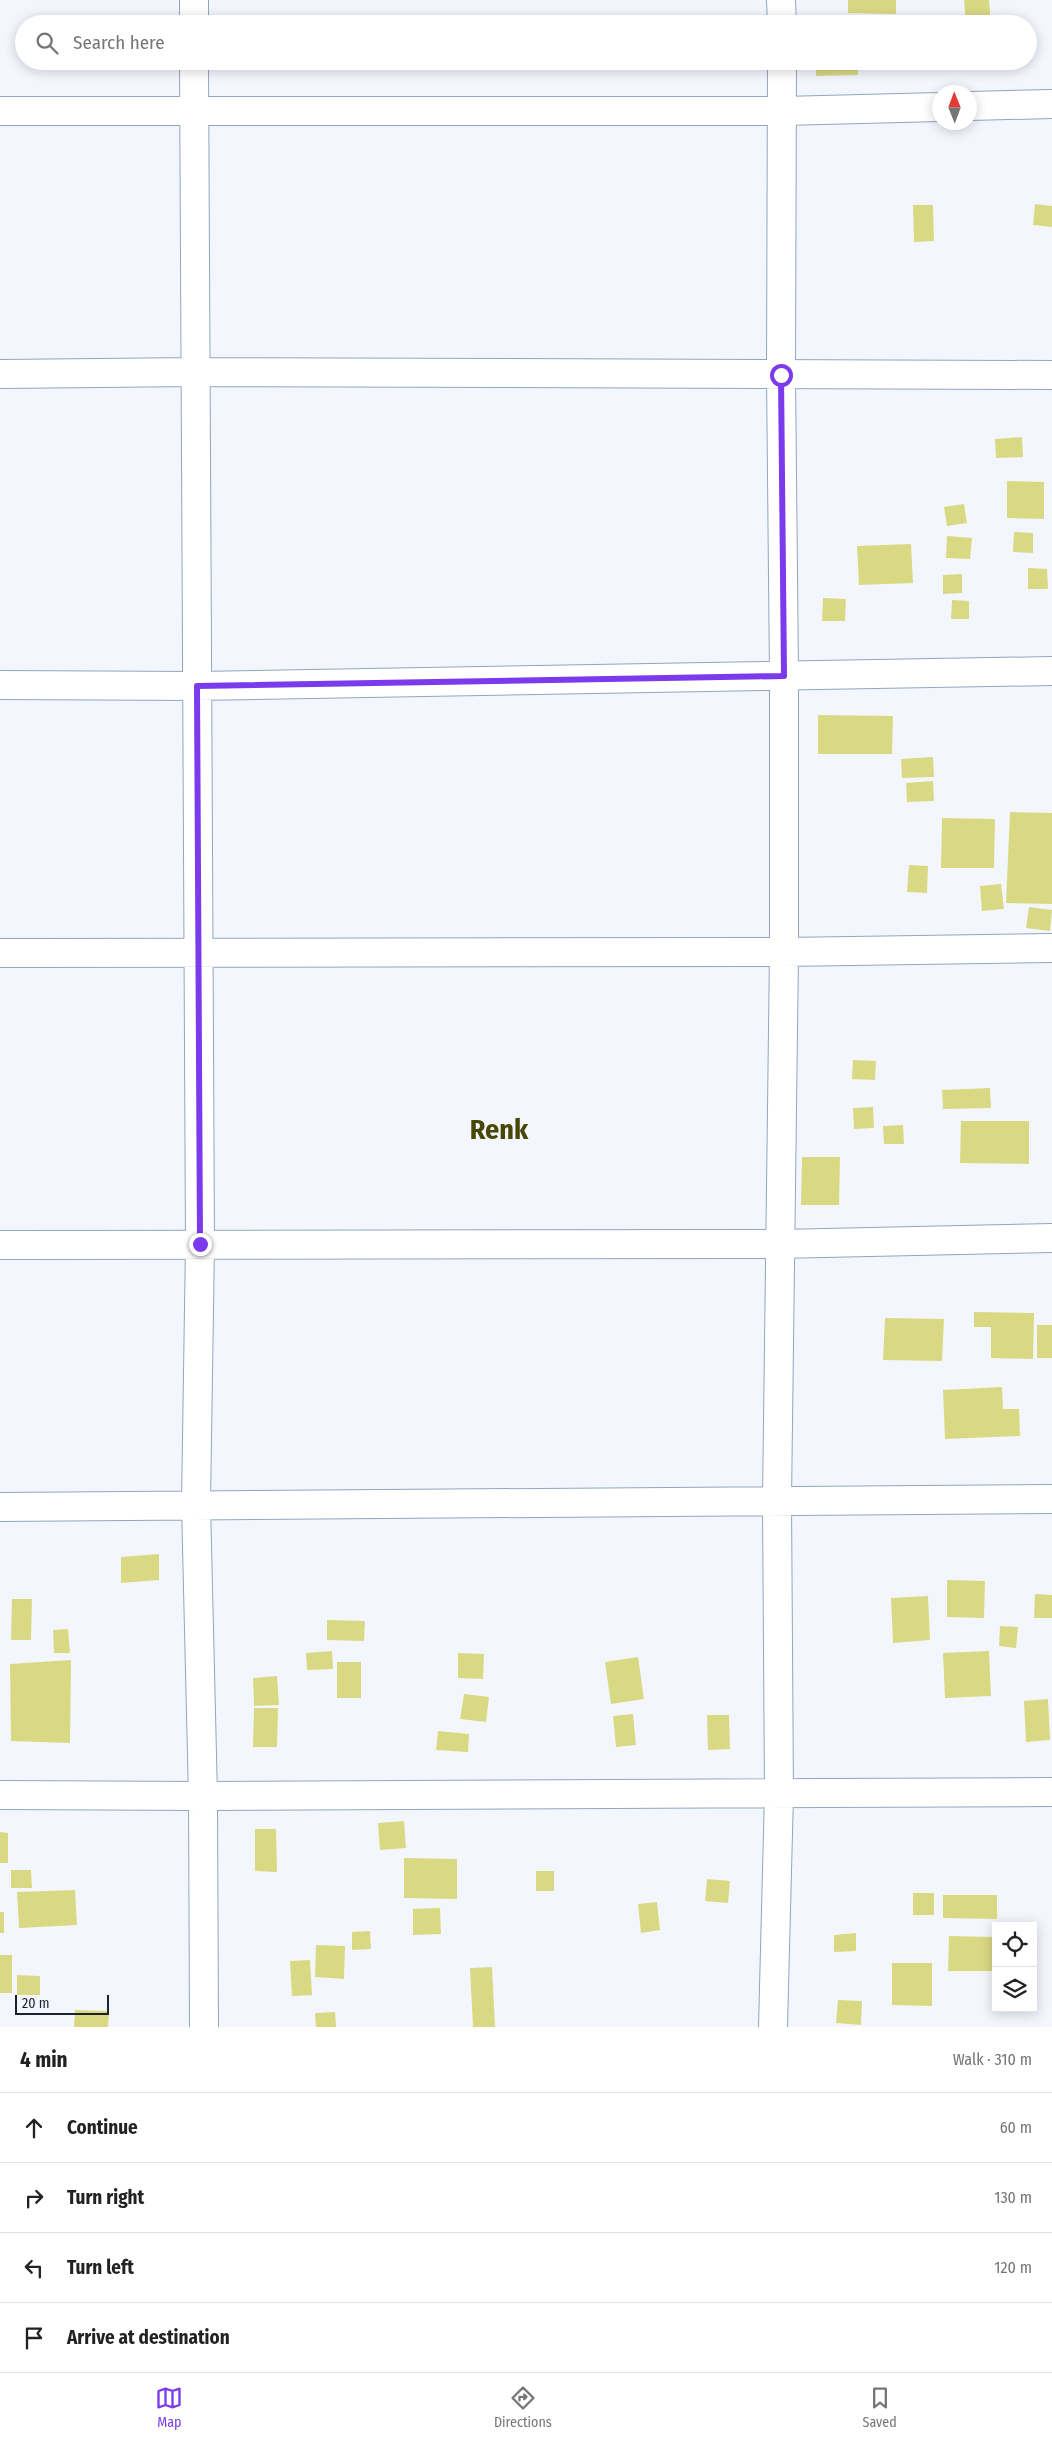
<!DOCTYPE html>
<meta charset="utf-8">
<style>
:root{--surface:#fff;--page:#f2f2f2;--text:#222;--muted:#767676;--line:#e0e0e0;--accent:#7c3aed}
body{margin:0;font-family:"Fira Sans Condensed",sans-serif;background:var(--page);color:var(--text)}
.controls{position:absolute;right:15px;bottom:15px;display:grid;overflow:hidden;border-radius:0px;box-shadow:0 2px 12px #0003}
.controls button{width:45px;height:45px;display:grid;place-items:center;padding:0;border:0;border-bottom:1px solid var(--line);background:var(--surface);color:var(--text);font:25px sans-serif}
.compass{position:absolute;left:932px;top:85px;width:45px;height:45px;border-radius:50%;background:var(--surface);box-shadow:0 2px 12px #0003;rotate:359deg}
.scale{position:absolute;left:15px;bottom:12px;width:94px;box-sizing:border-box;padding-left:5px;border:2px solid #1b222c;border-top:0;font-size:14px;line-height:18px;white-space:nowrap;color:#1b222c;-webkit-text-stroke:4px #f3f7fd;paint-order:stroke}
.stop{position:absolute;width:15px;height:15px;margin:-11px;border:4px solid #7c3aed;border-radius:50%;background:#fff}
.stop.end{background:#7c3aed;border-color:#fff;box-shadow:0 1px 5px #0008}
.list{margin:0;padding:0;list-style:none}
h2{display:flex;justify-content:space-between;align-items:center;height:65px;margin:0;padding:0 20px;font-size:21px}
h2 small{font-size:16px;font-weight:400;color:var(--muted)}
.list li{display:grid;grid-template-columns:32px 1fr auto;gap:15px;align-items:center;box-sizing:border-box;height:70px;padding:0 20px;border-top:1px solid var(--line)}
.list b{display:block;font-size:19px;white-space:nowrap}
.list em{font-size:16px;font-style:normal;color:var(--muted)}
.icon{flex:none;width:28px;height:28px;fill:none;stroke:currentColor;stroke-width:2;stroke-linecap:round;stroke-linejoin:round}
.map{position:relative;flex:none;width:1052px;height:2027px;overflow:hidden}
.search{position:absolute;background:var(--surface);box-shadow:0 2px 12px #0003;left:15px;right:15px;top:15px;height:55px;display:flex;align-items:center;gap:12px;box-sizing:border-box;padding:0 18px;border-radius:28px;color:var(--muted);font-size:19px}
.sheet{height:345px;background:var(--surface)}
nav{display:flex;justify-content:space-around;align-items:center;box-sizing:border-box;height:70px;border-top:1px solid var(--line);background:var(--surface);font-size:14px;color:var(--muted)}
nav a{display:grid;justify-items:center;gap:2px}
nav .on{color:var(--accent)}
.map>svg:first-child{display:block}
.building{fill:#dad983}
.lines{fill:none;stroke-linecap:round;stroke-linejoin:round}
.street-casing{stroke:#92a6be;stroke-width:30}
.street{stroke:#fff;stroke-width:28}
.route{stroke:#7c3aed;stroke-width:6}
.labels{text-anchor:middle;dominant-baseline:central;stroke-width:4;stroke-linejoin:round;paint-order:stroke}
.town-label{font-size:28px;font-weight:bold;fill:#484706;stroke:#f3f7fd}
</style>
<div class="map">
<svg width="1052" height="2027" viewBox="0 0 1052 2027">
<rect width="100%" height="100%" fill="#f3f7fd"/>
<path class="building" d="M848,0H896V14L848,13Z
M964,0H989L991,24H966Z
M816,61H858V75L816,76Z
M1035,204L1052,206V227L1033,225Z
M913,205H933L934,241L914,242Z
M1022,437L1023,457L996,458L995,439Z
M1007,481L1044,482V519L1007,518Z
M964,504L967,523L947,526L944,507Z
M1014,532L1033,533V553L1013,552Z
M947,536L972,538L970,559L946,558Z
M911,544L913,583L859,585L857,546Z
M1028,568L1047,569L1048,589H1028Z
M962,574V593L943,594V575Z
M823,598L846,599L845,621H822Z
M952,600L969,601V619H951Z
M818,715L893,716L892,754H818Z
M933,757L934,777L902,778L901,759Z
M933,781L934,801L907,802L906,783Z
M1010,812L1052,813V904L1006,903Z
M942,818L995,819L994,868H941Z
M909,865L928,866L927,893L907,892Z
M1001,884L1004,909L982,911L980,886Z
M1029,907L1052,910L1050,931L1026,928Z
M853,1060L876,1061L875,1080L852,1079Z
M990,1088L991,1108L943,1109L942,1090Z
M873,1107L874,1128L854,1129L853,1108Z
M961,1121H1029V1164L960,1163Z
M903,1125L904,1144H884L883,1126Z
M802,1157H840L839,1205H801Z
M974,1312L1034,1313L1033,1359L991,1358V1327H974Z
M885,1318L944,1319L942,1361L883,1360Z
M1037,1325H1052V1358H1037Z
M1002,1387L1003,1409H1019L1020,1436L945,1439L943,1390Z
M159,1554V1580L121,1583V1557Z
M947,1580L985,1581L984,1618L947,1617Z
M1035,1594L1052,1595V1618H1034Z
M928,1596L930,1640L893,1643L891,1598Z
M12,1599H32L31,1640H11Z
M327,1620L365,1621L364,1641L327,1640Z
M1000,1626L1018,1627L1016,1648L999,1646Z
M68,1629L70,1653H54L53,1630Z
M332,1651L333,1669L307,1670L306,1653Z
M989,1651L991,1696L945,1698L943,1653Z
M458,1653L484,1654L483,1679L458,1678Z
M638,1657L644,1699L611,1704L605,1662Z
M71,1660L70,1743L11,1741L10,1664Z
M337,1662H361V1698H337Z
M277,1676L279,1705L254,1706L253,1678Z
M464,1694L489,1697L486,1722L460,1719Z
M1048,1699L1050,1740L1026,1742L1024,1701Z
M254,1708H278L277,1747H253Z
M633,1714L636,1745L616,1747L613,1716Z
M707,1715H729L730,1749L708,1750Z
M438,1731L469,1734L468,1752L436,1750Z
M404,1821L406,1848L380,1850L378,1823Z
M255,1829H276L277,1872L255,1871Z
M0,1832L8,1833V1863H0Z
M404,1858L457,1859V1899L404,1898Z
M11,1870H31L32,1888H11Z
M536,1871H554V1891H536Z
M707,1879L730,1881L728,1903L705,1901Z
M75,1890L77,1925L19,1928L17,1892Z
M913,1893H934V1915H913Z
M943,1895H997V1919L943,1918Z
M657,1902L660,1930L641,1933L638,1904Z
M440,1908L441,1934L413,1935V1909Z
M0,1912H4V1933H0Z
M370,1931L371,1949L352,1950V1932Z
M856,1933V1951L834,1952V1935Z
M949,1936L994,1937L993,1971H948Z
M316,1945L345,1946L344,1979L315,1977Z
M0,1955H12V1993H0Z
M310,1960L312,1995L292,1996L290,1961Z
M892,1963H932V2006L892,2005Z
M492,1967L495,2027H473L470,1968Z
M17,1975L40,1976V1995H17Z
M838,2000L862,2001L861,2025L836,2023Z
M75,2010L109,2011L108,2027H74Z
M335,2012L336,2027H316L315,2013Z"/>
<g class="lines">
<defs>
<path id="street" d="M781,0L782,24
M194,24V0
M194,61L200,1244L196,1504L203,1796L204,2027
M970,106L1052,104
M0,111H783L940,107
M0,374L195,372L1052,375
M0,685L197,686L1052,671
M0,953L784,952L1052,948
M0,1245L779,1244L1052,1238
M0,1507L1052,1499
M0,1795L203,1796L1052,1792
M773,2027L779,1794L777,1501L784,952V676L781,375L782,61"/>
</defs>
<use href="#street" class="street-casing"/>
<use href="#street" class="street"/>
</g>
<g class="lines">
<path class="route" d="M200,1244L197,686L784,676L781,375"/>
</g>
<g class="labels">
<g class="town-label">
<text x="499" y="1129">Renk</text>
</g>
</g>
</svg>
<div class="controls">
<button><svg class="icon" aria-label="locate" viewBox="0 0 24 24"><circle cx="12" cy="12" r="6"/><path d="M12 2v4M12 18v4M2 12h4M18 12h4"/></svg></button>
<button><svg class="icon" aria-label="layers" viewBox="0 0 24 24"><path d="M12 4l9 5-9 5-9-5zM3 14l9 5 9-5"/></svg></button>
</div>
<svg class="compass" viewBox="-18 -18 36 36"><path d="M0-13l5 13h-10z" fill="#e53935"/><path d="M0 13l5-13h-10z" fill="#767676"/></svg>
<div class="scale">20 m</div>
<div class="stop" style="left:781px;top:375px"></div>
<div class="stop end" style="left:200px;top:1244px"></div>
<div class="search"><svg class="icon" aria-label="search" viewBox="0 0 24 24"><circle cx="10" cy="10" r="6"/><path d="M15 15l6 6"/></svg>Search here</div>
</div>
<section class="sheet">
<h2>4 min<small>Walk · 310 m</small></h2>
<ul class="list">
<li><svg class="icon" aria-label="ahead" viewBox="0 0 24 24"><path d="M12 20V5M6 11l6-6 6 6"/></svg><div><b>Continue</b></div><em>60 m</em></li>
<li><svg class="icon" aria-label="right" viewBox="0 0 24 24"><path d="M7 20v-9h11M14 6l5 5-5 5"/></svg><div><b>Turn right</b></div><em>130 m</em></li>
<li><svg class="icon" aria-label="left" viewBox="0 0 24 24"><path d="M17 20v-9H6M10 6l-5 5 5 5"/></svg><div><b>Turn left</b></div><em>120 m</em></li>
<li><svg class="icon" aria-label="arrive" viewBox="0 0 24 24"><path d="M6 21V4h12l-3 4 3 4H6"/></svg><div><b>Arrive at destination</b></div></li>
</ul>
</section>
<nav>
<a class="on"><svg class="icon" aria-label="map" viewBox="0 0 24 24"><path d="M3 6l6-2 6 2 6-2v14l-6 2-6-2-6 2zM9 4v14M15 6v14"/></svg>Map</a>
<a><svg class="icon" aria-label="directions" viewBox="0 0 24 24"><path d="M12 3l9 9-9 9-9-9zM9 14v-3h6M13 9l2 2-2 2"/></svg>Directions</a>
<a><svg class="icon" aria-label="saved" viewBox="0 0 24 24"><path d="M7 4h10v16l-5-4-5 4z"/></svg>Saved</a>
</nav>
